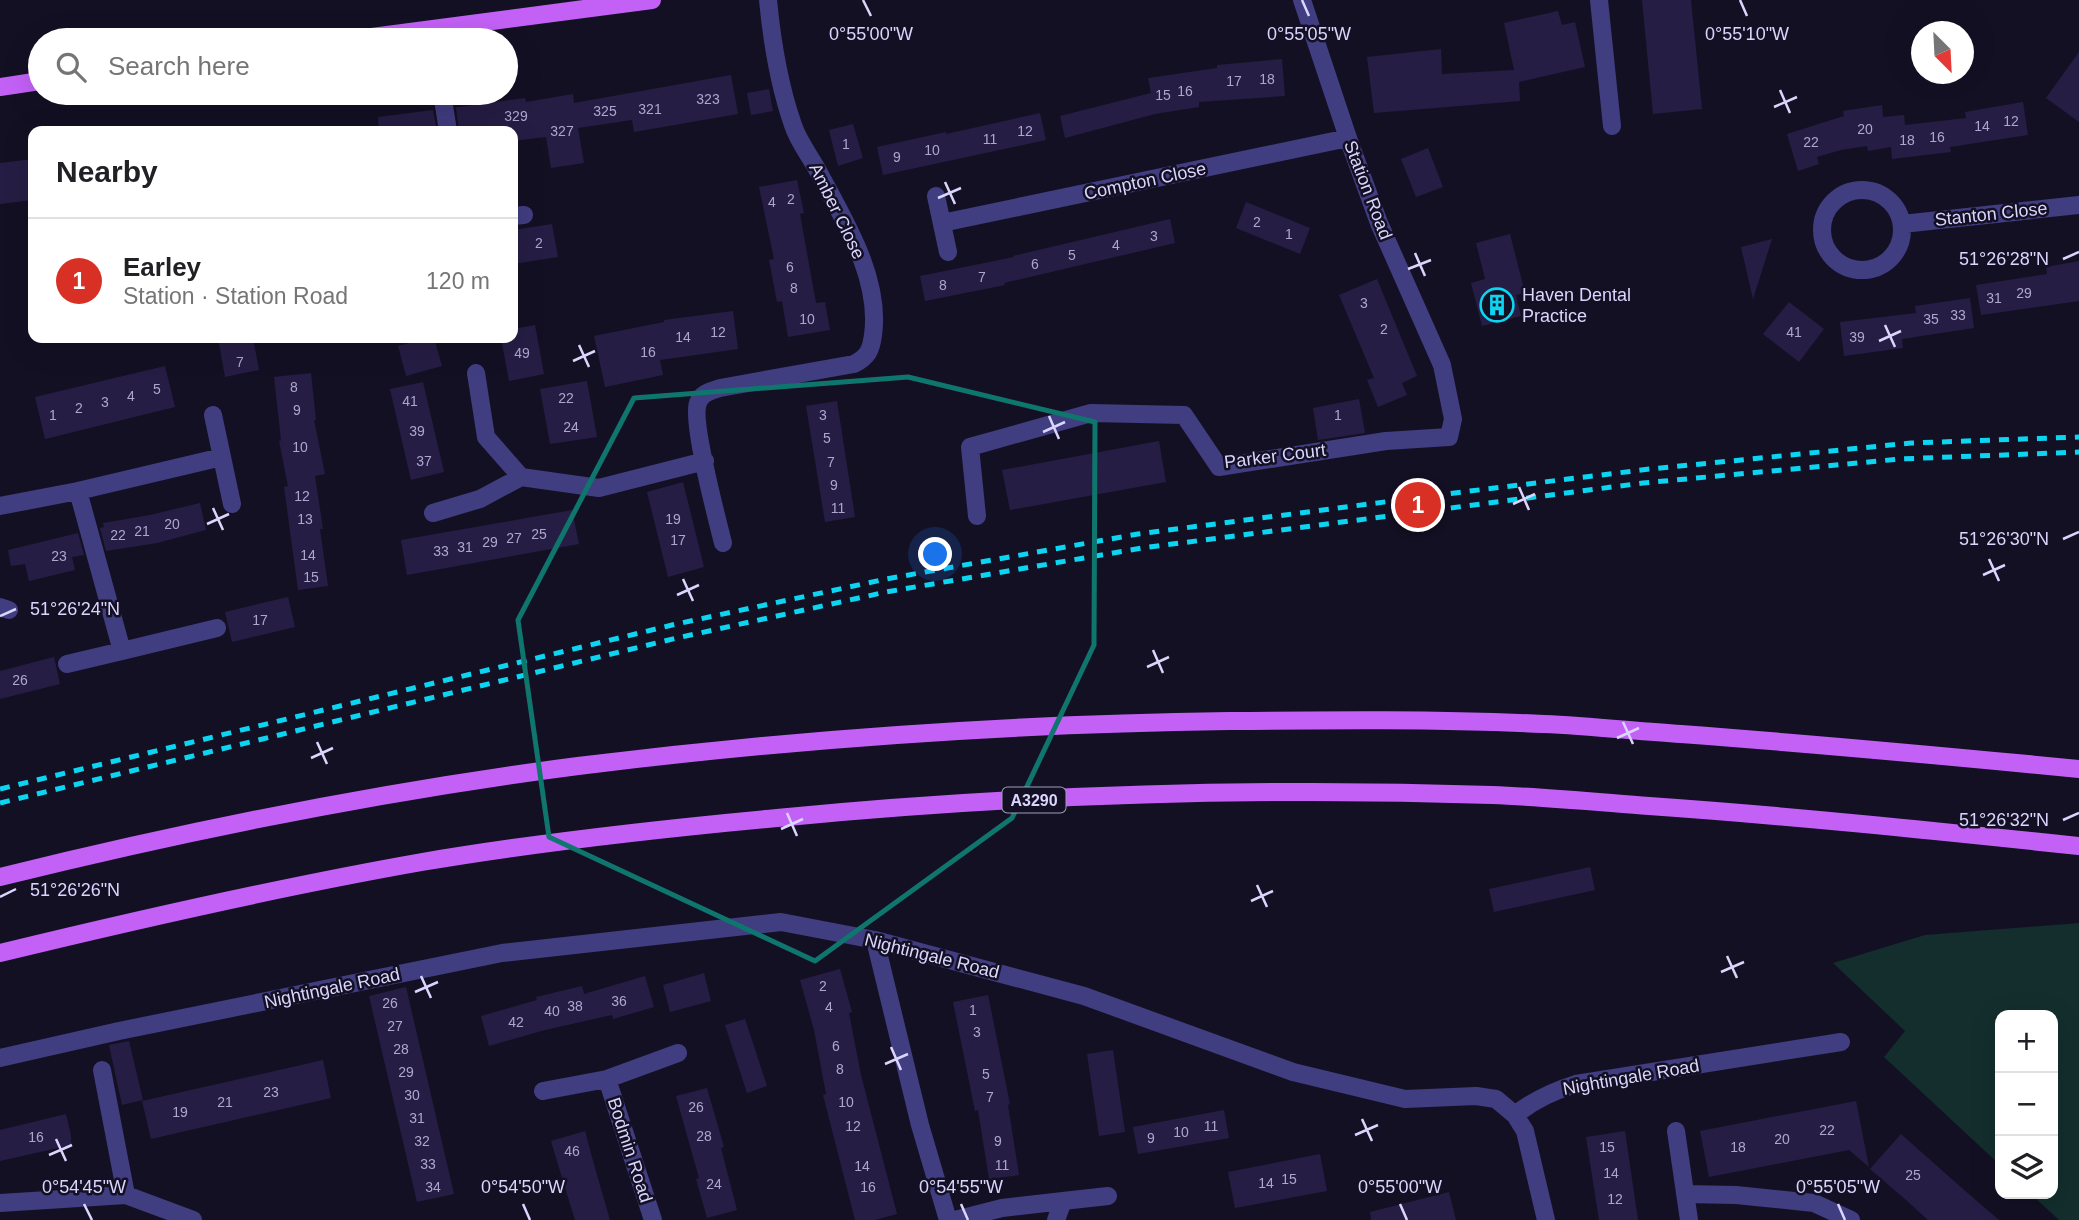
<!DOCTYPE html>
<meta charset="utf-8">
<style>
:root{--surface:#fff;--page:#f2f2f2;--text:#202124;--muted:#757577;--line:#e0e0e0;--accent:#d93025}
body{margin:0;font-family:Arial,sans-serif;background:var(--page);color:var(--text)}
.controls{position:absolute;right:21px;bottom:21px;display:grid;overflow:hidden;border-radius:14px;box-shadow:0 7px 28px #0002}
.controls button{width:63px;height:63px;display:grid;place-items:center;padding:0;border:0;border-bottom:2px solid var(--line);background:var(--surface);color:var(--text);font:35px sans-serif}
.compass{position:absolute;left:1911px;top:21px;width:63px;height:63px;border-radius:50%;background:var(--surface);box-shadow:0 7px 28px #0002;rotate:156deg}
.you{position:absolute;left:936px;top:555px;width:24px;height:24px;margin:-18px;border:5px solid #fff;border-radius:50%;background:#1a73e8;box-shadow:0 0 0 10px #1a73e833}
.badge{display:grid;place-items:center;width:46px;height:46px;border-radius:50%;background:var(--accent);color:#fff;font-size:23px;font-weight:700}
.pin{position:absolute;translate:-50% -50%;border:4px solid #fff;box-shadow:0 2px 7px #0006}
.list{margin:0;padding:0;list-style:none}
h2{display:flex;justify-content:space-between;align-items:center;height:91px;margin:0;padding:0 28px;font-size:30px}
h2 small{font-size:23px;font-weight:400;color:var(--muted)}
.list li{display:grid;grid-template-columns:46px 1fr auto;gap:21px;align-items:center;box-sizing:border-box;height:126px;padding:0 28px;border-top:2px solid var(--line)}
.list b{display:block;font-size:26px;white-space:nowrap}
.list p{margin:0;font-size:23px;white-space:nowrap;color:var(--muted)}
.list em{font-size:23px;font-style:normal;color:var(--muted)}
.icon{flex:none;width:38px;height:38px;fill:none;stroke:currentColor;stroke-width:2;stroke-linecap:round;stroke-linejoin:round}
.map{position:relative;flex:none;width:2079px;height:1220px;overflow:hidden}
.search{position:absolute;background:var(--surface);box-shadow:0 7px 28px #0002;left:28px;top:28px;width:490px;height:77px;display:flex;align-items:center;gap:18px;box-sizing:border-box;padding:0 24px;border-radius:38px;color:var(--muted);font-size:26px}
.panel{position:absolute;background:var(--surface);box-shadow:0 7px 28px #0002;left:28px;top:126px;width:490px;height:217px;border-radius:14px}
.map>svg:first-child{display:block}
.green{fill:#132e2d}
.building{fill:#261d44}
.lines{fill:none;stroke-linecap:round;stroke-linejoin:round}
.street{stroke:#413d81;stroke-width:18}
.primary{stroke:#c361f7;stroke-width:18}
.rail{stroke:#0cd5f2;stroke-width:5;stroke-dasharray:10 9;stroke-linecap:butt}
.marked{fill:none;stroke:#0f766e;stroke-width:5;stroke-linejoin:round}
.ticks{fill:none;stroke:#dad5fd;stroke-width:2.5}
.labels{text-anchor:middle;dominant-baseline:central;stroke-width:5;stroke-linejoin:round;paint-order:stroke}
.number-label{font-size:14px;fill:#ada7cf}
.shield{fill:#141024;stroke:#9f9abc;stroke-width:2}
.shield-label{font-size:16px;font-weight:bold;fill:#dad5fd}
.street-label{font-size:18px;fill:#dad5fd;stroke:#141024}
.poi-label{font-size:18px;fill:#dad5fd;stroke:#141024;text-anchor:start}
.ticks-label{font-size:18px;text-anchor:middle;fill:#dad5fd;stroke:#141024;stroke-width:5;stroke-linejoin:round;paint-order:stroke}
</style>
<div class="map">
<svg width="2079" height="1220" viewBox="0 0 2079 1220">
<rect width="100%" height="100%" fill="#141024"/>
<path class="green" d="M2079,923V1220H2059L2031,1194H2053V1015H2000V1165L1884,1057L1905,1031L1833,963L1925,935Z"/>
<path class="building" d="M1642,0H1691L1702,109L1653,114Z
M1558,11L1562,25L1575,22L1585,67L1519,82L1520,101L1374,113L1367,57L1441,49L1442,74L1514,70L1504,23Z
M2079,52V122L2046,98Z
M1282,59L1285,96L1199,102V107L1155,114L1065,138L1060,116L1151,93L1148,78L1217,68V65Z
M731,75L738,114L634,132L632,120L578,128L584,163L551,168L546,137L513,141V131H459L456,107H459L525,98L526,102L573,94L574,103Z
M769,89L773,111L751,115L747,93Z
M2023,102L2028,135L1950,147L1951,152L1892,159L1891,147L1868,151L1867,146L1841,150L1817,157L1819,164L1798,171L1787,134L1844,116L1843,111L1882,105L1883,117L1904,115L1905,125L1966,118L1965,112Z
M433,110L437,131H379L378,117Z
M1040,113L1046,140L883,175L877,147L946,132V134Z
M853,124L863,158L838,166L829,130Z
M1428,148L1443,187L1416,197L1401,159Z
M33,159V200L0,204V163Z
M797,180L804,213L800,214L816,303L825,302L830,330L788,337L782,301L777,302L769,260L774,259L759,187Z
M1246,202L1310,228L1300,254L1236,228Z
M1170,219L1175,243L1004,283L1005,285L925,301L920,276L1014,257L1013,256Z
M552,224L558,257L513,264V230Z
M1510,234L1525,293L1516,295L1521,316L1482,326L1471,283L1485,279L1476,243Z
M1772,239L1753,299L1741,247Z
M2079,261V301L1981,315L1976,285L2047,274L2046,267Z
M1377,279L1417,376L1402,383L1407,395L1378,407L1367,380L1374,378L1339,295Z
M1970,298L1974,328L1902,339L1903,348L1844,356L1840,322L1916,313L1915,306Z
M1789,302L1824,329L1799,362L1763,334Z
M733,311L738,349L660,360L663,375L605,387L594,336L664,322V320Z
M535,325L544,374L509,381L501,338H513V329Z
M218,338H253L259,370L225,377Z
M428,338H434L442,366L406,376L398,346Z
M165,366L175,407L45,439L35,397Z
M311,373L316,420H314L325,474L315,476L323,529H320L328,586L298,590L284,487L288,486L279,441L281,440L274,377Z
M587,381L597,437L550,444L540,389Z
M423,382L444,472L411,480L390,389Z
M1359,399L1365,433L1318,440L1313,408Z
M837,401L855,517L825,522L806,406Z
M1159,441L1166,482L1010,510L1002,470Z
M683,482L704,567L668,577L647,492Z
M200,503L206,530L157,543L106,551L100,528L104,527L103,523L150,515Z
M572,510L579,544L407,575L401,540Z
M78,533L84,555L72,557L75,570L29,581L25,564L11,566L8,550Z
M288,597L295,627L232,642L225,612Z
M54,657L60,684L0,699V671Z
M1590,867L1595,890L1494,912L1489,889Z
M840,969L852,1012L849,1013L861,1075L897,1214L875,1220H855L823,1095L826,1094L814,1030L800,980Z
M704,973L711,1001L670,1012L663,985Z
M645,976L654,1007L613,1019L612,1015L545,1030L489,1046L481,1016L537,1000L536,997L582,986L584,994Z
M406,987L454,1194L417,1202L369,996Z
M988,995L1010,1104L1008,1105L1019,1175L989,1179L978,1110L975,1111L953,1002Z
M745,1019L767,1086L747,1093L725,1025Z
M129,1041L143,1100L122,1105L109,1045Z
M1113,1050L1125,1132L1099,1136L1087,1054Z
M323,1060L331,1098L151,1139L142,1101Z
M707,1088L724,1147L721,1148L737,1210L707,1218L696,1179L699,1178L676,1096Z
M1856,1101L1869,1167L1849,1150L1709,1177L1700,1131Z
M1224,1110L1229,1138L1138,1154L1133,1127Z
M66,1114L71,1135V1145L0,1161V1130Z
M585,1131L593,1161L610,1220H575L560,1171L551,1141Z
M1625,1131L1638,1220H1599L1586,1137Z
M1901,1134L1955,1182L1999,1220H1928L1906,1200L1870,1169Z
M1320,1154L1327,1191L1235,1208L1228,1172Z
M1449,1192L1456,1220H1371L1370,1212Z"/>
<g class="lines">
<path class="street" d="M1599,0L1612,126
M442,93L448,131
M1822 230a40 40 0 1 1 80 0a40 40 0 1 1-80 0Z
M936,196L948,252
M513,216L524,215
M942,223L1348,138
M1902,224L2079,205
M476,373L486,437L521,477L599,488L705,461
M213,415L232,504
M0,506L78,491L222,457
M433,513L480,499L521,477
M977,516L970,447L1091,413L1184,415L1219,467L1386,441L1449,437L1453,419L1442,365L1379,223L1348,138L1302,0
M723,543C717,519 691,420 698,403C701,393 711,391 720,388L854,364C868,357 871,350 873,335C881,278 844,220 818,171C810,156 798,141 793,125C779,85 772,42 768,0
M0,607L9,610
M122,651L217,628
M67,664L122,651L78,491
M875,940L920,1125L948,1220
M0,1058L119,1031L502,953L781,922L875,940L1084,996L1293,1072L1405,1099L1476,1096L1496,1099L1515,1115L1525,1131L1546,1220
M102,1070L126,1195
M543,1091L607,1079
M1515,1115C1534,1100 1553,1091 1576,1084L1841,1042
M1676,1131L1689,1220
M1685,1194L1736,1195L1814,1203L1851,1220
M1063,1201L1108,1196
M0,1203L126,1195L193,1220
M653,1220L607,1079L678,1053
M955,1220L1002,1208L1063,1201L1056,1220"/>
<path class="primary" d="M349,40L652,0
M0,87L40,81
M0,877C190,830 384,791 578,766C794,739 1011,724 1229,721C1334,720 1439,719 1544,724C1590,726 1635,731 1681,734C1814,744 1946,756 2079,769
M0,953C140,919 280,887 422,862C540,842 658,829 777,818C1014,795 1254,787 1492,795C1544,797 1597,802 1649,806C1793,816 1936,831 2079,846"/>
<path class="rail" d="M0,789L672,625L886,579L1138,534L1446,494L1650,469L1911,443L2079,437
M0,803L677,638L886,592L1142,548L1643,483L1900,459L2079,452"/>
</g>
<path class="marked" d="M908,377L1095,422L1094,645L1012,818L815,961L549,837L518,620L634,398Z"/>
<path class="ticks" d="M863,0L871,16M1302,0L1309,16M1740,0L1747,16M1780,90L1790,113M1774,107L1797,97M945,182L955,204M938,198L961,188M1415,253L1425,276M2063,259L2079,252M1408,269L1431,260M1885,325L1895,347M1879,341L1901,331M579,345L589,367M573,361L595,351M1049,416L1059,439M1043,432L1065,422M1519,487L1529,510M1513,504L1535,494M213,508L223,530M207,524L229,514M2063,539L2079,532M1989,559L1999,581M1983,575L2005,565M683,579L693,601M677,595L699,585M0,616L16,609M1153,650L1163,673M1147,667L1169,657M1623,722L1633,744M1617,738L1639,728M317,742L327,764M311,758L333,748M787,813L797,836M2063,820L2079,813M781,829L803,819M1257,885L1267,907M0,897L16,889M1251,901L1273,891M1727,956L1737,978M1721,972L1744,962M421,976L431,998M415,992L438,982M891,1047L901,1070M885,1064L908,1054M1362,1119L1372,1141M1355,1135L1378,1125M56,1139L66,1161M49,1155L72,1145M84,1204L92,1220M523,1204L530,1220M961,1204L968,1220M1400,1204L1407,1220M1838,1204L1845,1220"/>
<defs>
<symbol id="building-ring" viewBox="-11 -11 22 22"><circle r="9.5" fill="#141024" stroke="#0cd5f2" stroke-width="1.5"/><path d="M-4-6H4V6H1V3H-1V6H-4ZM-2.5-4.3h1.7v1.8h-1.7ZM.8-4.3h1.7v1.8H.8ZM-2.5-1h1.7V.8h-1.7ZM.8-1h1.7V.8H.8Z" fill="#0cd5f2"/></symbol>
</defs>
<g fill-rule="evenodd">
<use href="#building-ring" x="1478" y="286" width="38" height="38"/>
</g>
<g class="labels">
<g class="number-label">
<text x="1267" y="79">18</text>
<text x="1234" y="81">17</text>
<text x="1185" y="91">16</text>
<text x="1163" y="95">15</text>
<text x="708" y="99">323</text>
<text x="650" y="109">321</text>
<text x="605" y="111">325</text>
<text x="516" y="116">329</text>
<text x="2011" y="121">12</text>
<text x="1982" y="126">14</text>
<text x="1865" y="129">20</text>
<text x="562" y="131">327</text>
<text x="1025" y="131">12</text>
<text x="1937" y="137">16</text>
<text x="990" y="139">11</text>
<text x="1907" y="140">18</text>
<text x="1811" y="142">22</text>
<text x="846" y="144">1</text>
<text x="932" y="150">10</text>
<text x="897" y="157">9</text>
<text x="791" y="199">2</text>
<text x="772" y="202">4</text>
<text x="1257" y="222">2</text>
<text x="1289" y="234">1</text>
<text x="1154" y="236">3</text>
<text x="539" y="243">2</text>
<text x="1116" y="245">4</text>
<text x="1072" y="255">5</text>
<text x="1035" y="264">6</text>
<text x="790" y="267">6</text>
<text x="982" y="277">7</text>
<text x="943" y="285">8</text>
<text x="794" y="288">8</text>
<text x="2024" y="293">29</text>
<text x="1994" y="298">31</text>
<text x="1364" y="303">3</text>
<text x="1958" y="315">33</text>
<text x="807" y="319">10</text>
<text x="1931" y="319">35</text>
<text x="1384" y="329">2</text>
<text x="718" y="332">12</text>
<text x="1794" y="332">41</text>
<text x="683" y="337">14</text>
<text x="1857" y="337">39</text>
<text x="648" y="352">16</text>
<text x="522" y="353">49</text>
<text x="240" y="362">7</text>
<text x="294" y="387">8</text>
<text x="157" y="389">5</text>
<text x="131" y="396">4</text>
<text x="566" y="398">22</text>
<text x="410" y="401">41</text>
<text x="105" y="402">3</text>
<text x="79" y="408">2</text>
<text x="297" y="410">9</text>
<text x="53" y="415">1</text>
<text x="823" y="415">3</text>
<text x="1338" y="415">1</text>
<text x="571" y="427">24</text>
<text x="417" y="431">39</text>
<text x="827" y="438">5</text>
<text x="300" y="447">10</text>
<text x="424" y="461">37</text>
<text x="831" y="462">7</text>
<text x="834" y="485">9</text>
<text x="302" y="496">12</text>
<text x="838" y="508">11</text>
<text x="305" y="519">13</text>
<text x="673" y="519">19</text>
<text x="172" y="524">20</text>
<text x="142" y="531">21</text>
<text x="539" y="534">25</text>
<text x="118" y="535">22</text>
<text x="514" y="538">27</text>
<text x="678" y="540">17</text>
<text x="490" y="542">29</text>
<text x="465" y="547">31</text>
<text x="441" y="551">33</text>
<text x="308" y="555">14</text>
<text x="59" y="556">23</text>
<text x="311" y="577">15</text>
<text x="260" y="620">17</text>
<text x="20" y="680">26</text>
<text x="823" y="986">2</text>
<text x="619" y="1001">36</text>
<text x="390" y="1003">26</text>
<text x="575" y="1006">38</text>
<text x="829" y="1007">4</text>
<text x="973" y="1010">1</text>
<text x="552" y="1011">40</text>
<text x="516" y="1022">42</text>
<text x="395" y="1026">27</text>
<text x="977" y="1032">3</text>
<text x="836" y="1046">6</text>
<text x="401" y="1049">28</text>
<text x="840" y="1069">8</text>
<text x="406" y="1072">29</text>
<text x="986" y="1074">5</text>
<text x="271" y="1092">23</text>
<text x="412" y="1095">30</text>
<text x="990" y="1097">7</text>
<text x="225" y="1102">21</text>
<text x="846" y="1102">10</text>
<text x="696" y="1107">26</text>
<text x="180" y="1112">19</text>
<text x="417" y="1118">31</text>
<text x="853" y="1126">12</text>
<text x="1211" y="1126">11</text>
<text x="1827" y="1130">22</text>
<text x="1181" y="1132">10</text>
<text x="704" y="1136">28</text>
<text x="36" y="1137">16</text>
<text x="1151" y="1138">9</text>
<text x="1782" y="1139">20</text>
<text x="422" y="1141">32</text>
<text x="998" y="1141">9</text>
<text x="1607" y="1147">15</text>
<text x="1738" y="1147">18</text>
<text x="572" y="1151">46</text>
<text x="428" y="1164">33</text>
<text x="1002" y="1165">11</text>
<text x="862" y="1166">14</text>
<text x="1611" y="1173">14</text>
<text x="1913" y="1175">25</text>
<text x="1289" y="1179">15</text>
<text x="1266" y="1183">14</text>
<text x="714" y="1184">24</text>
<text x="433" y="1187">34</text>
<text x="868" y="1187">16</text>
<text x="1615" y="1199">12</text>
</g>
<rect class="shield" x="1002.5" y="787.5" width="63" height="25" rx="5"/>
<g class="shield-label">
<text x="1034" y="800">A3290</text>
</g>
<g class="street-label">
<text transform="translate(1145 181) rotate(-12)">Compton Close</text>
<text transform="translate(1368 190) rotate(69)">Station Road</text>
<text transform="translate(837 211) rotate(64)">Amber Close</text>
<text transform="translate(1991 214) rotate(-6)">Stanton Close</text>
<text transform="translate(1275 456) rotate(-7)">Parker Court</text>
<text transform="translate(932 956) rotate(14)">Nightingale Road</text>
<text transform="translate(332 988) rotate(-12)">Nightingale Road</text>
<text transform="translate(1631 1077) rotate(-10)">Nightingale Road</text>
<text transform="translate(630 1150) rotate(72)">Bodmin Road</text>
</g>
<g class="poi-label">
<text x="1522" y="295">Haven Dental<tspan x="1522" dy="21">Practice</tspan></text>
</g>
</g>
<g class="ticks-label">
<text x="871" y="40">0°55'00"W</text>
<text x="1309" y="40">0°55'05"W</text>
<text x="1747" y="40">0°55'10"W</text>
<text x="2004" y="265">51°26'28"N</text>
<text x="2004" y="545">51°26'30"N</text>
<text x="75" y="615">51°26'24"N</text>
<text x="2004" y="826">51°26'32"N</text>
<text x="75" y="896">51°26'26"N</text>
<text x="84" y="1193">0°54'45"W</text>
<text x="523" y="1193">0°54'50"W</text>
<text x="961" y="1193">0°54'55"W</text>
<text x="1400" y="1193">0°55'00"W</text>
<text x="1838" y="1193">0°55'05"W</text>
</g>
</svg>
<div class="controls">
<button>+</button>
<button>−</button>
<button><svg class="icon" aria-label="layers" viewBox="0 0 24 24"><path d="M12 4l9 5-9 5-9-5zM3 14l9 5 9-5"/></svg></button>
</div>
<svg class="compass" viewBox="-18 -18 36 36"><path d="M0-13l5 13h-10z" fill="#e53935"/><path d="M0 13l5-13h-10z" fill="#757577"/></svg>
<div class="you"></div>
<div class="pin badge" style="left:1418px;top:505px">1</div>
<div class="search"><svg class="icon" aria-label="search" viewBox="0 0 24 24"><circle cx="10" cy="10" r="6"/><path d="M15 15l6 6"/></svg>Search here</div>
<section class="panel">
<h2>Nearby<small></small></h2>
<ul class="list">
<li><span class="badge">1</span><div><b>Earley</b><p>Station · Station Road</p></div><em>120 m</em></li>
</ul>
</section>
</div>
